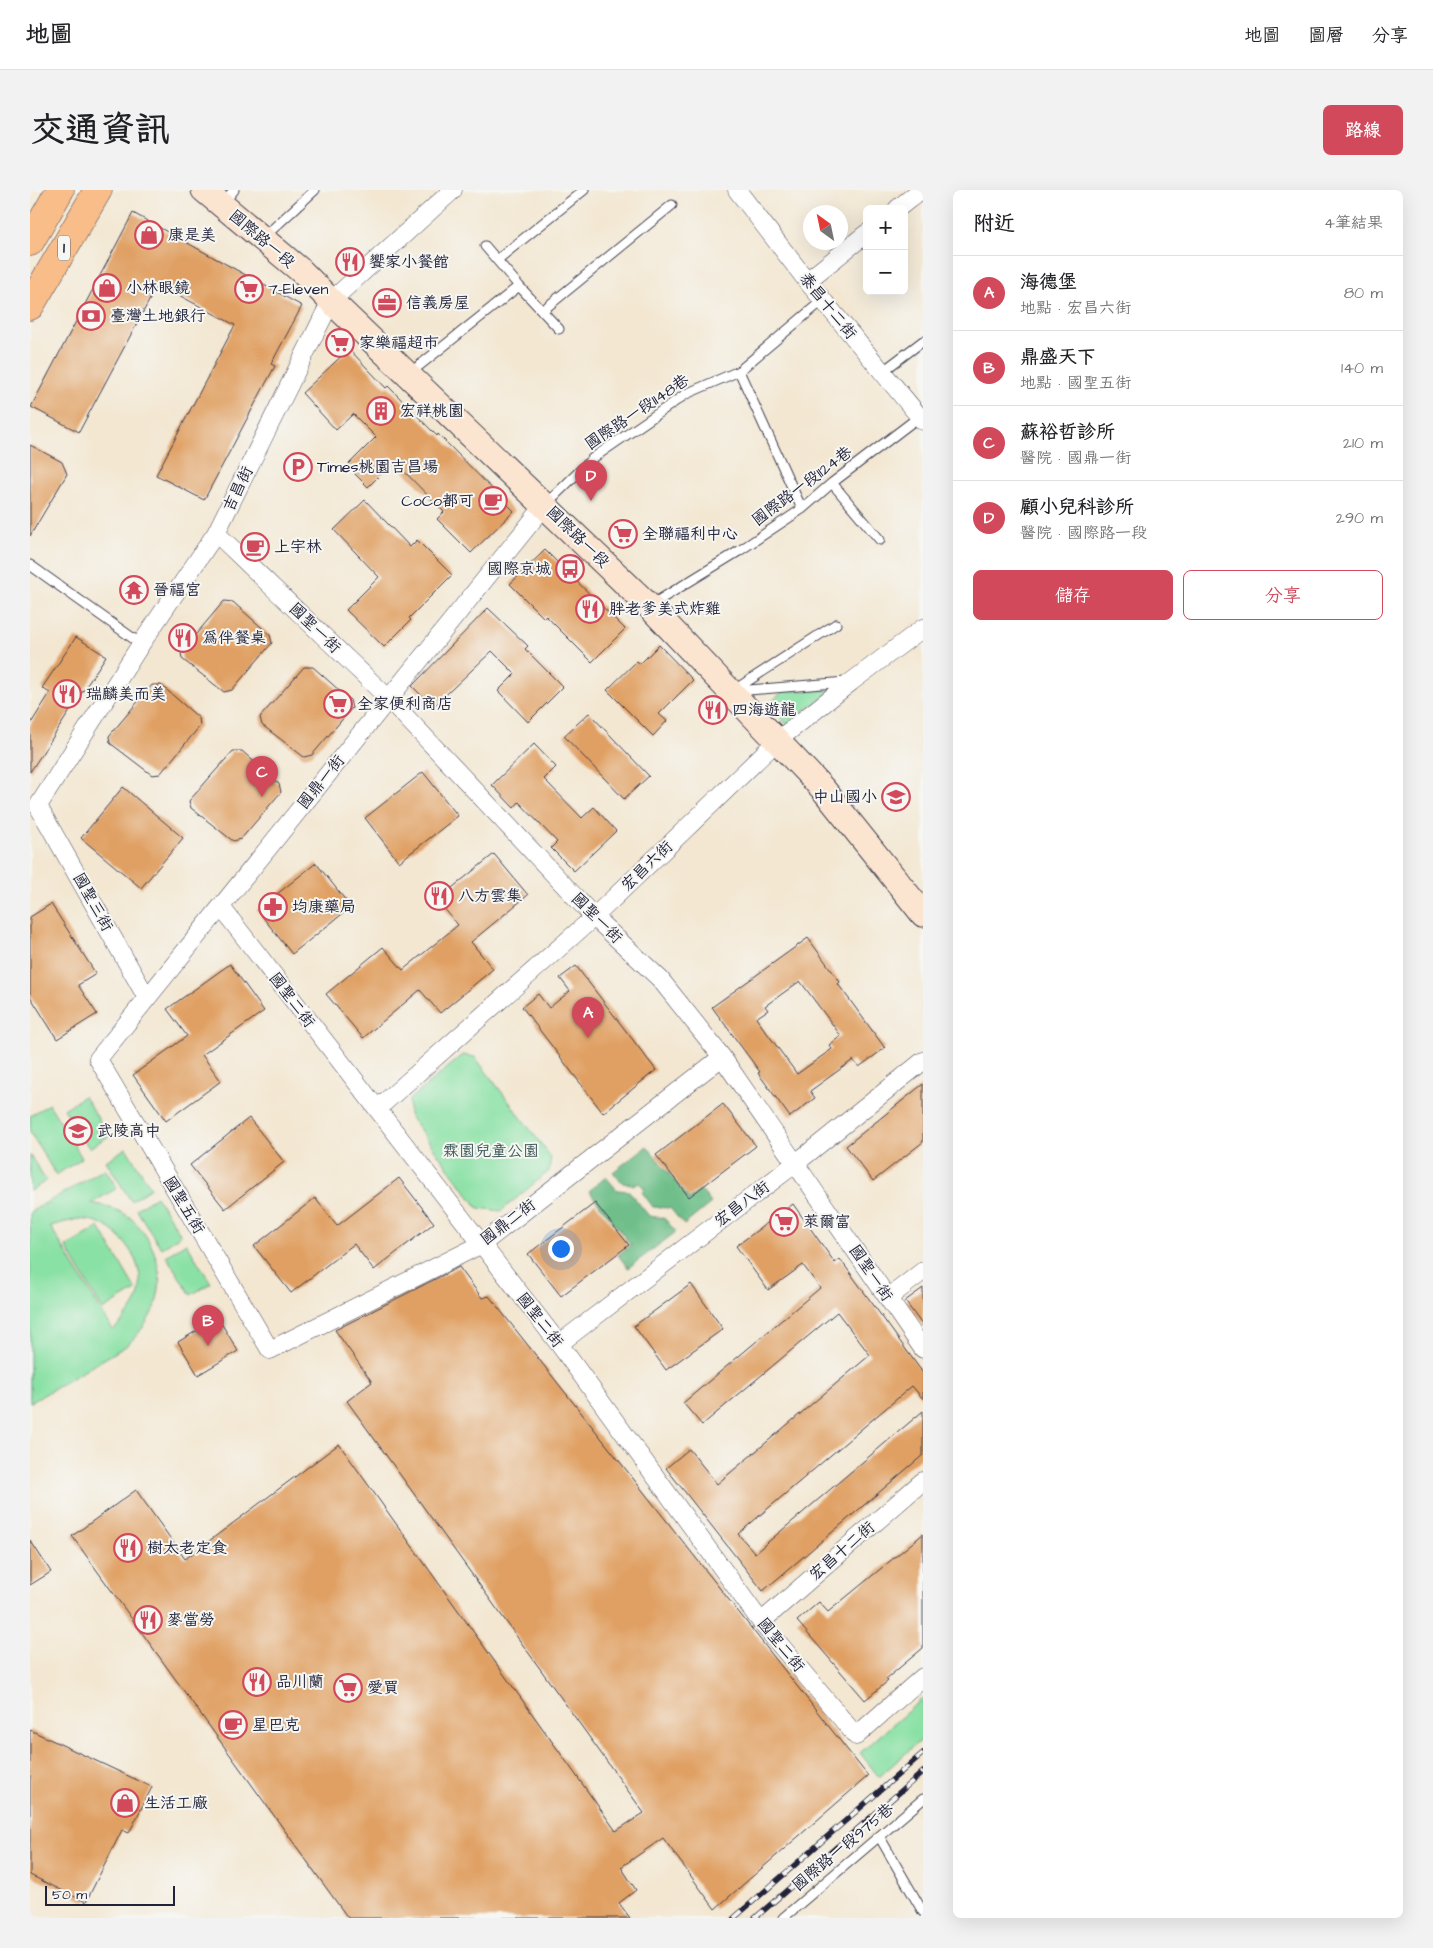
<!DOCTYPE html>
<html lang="zh-TW">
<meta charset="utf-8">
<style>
:root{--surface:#fff;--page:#f2f2f2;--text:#202124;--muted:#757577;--line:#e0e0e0;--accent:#d1495b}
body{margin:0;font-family:"Architects Daughter","LXGW WenKai TC",sans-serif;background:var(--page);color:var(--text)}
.controls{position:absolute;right:15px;top:15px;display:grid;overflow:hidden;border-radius:8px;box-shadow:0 5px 20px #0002}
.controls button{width:45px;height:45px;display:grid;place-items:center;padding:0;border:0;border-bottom:1px solid var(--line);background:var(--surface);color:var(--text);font:25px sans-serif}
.compass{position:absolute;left:773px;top:15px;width:45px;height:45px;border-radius:50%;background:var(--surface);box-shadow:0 5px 20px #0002;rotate:327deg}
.scale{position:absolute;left:15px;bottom:12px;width:130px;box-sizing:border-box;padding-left:5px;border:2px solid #22223b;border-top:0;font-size:14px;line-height:18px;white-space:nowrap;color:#22223b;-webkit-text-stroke:4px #f6f6f2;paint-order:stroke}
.you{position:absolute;left:530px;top:1058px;width:18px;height:18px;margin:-12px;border:4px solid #fff;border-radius:50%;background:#1a73e8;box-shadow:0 0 0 8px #1a73e833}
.badge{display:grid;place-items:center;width:32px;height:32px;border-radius:50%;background:var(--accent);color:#fff;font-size:16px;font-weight:700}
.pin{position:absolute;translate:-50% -41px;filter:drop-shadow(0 1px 2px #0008)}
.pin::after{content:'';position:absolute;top:26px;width:18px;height:15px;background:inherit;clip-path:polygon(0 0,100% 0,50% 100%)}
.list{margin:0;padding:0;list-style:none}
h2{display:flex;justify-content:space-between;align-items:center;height:65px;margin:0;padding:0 20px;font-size:21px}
h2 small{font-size:16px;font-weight:400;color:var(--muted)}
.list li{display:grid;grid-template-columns:32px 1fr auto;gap:15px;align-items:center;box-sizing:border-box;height:75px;padding:0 20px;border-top:1px solid var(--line)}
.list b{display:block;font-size:19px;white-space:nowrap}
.list p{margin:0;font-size:16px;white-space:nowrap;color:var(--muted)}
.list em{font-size:16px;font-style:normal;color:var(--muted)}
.actions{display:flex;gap:10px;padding:15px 20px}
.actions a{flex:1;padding:11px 0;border:1px solid var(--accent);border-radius:8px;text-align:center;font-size:18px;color:var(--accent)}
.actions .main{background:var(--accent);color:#fff}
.map{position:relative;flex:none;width:893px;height:1728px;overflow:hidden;border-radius:8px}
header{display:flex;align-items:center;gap:30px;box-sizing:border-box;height:70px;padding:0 25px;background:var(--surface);border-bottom:1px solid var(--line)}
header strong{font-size:24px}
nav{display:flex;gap:28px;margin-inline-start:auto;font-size:18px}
.intro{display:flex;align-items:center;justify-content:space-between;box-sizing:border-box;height:120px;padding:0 30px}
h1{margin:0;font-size:35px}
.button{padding:12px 22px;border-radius:8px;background:var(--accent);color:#fff;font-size:18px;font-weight:700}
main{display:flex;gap:30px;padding:0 30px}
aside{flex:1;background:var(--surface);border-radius:8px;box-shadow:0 5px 20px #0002}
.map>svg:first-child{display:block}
.green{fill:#8ae1a5;stroke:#568270;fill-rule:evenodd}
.forest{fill:#6fbf8a;stroke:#487062}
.building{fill:#e0a064;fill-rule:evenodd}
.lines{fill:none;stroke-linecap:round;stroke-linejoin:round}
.lane-casing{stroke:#414052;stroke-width:11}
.street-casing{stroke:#414052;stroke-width:19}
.secondary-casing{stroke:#414052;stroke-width:27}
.primary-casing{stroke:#414052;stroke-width:29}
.lane{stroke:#fff;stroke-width:9}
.street{stroke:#fff;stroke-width:18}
.secondary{stroke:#fce5d0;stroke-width:25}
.primary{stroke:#f8bd89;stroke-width:28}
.rail-casing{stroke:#22223b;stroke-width:5.5}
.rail{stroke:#f6f6f2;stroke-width:4;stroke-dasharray:11;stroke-linecap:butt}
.labels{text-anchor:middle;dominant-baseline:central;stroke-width:4;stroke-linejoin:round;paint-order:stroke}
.shield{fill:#f6f6f2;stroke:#626272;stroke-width:1}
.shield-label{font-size:15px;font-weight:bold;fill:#22223b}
.poi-label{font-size:16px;fill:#22223b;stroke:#f6f6f2;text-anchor:start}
.street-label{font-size:16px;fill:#22223b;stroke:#f6f6f2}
.park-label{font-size:16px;fill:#415b5b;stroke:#f6f6f2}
</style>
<header>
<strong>地圖</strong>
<nav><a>地圖</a><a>圖層</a><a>分享</a></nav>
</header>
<div class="intro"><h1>交通資訊</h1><a class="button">路線</a></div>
<main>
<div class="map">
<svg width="893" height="1728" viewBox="0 0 893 1728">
<rect width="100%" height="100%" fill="#f6f6f2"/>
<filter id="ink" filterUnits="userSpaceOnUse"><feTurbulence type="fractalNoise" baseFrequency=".02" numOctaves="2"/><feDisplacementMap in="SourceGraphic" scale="10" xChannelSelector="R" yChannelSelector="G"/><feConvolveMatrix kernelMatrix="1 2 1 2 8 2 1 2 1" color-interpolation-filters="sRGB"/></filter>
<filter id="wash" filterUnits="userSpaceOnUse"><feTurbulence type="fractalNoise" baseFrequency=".0096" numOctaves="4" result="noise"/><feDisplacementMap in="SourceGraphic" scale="20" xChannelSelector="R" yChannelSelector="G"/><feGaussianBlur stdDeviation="1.12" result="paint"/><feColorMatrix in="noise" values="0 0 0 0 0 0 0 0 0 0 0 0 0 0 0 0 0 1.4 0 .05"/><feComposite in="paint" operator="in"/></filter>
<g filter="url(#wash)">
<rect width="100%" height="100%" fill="#f3e7d2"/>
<path class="green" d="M803,500L756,534L739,514L753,501Z
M433,865L445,867L521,967L519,981L471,1021L448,1018L379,925V910Z
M54,906L79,946L59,958L34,919Z
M19,914L52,968L26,985L0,942V926Z
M96,958L121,998L101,1011L76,971Z
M0,965L16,991L0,1001Z
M75,979L87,998L62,1013C75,1016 87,1019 98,1026C107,1032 115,1044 120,1053C140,1092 127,1128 96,1156L0,1213V1022ZM48,1029C54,1030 62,1030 67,1032C94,1042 118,1078 108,1107C103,1120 93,1131 83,1140L20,1036Z
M126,1006L151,1045L131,1058L106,1019Z
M69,1037L106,1100L73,1120L36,1057Z
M156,1053L181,1093L161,1105L136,1066Z
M893,1508V1548L849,1587L830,1563Z"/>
<path class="forest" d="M617,956L659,1009L671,1000L681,1013L654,1035L640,1018L623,1017L612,1002L615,999L609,993L605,995L593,993L583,982Z
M576,987L587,1000L599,1001L619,1026L634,1028L646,1042L598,1078L588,1065L601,1055L559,1001Z"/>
<g id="blocks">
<path class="building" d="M103,23L272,116L241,174L245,176L174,310L126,285L205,135L128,94L49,242L1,217Z
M319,159L356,198L358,196L407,246L408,244L484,321L441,363L407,329L414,322L364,271L338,297L317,276L346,247L323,224L306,240L272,203Z
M0,255L32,272L37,284L0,346Z
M335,310L380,357L387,350L422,385L379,428L381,430L354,457L316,420L349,387L304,340Z
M515,360L595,439L562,472L516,426L514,428L480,394Z
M194,411L203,412L240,445L242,453L202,500L194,502L152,469L151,462Z
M458,418L498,456L495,459L533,497L498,532L468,501L485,484L462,461L403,517L382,496Z
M46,447L76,466L0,582V535L20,503L12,498Z
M629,455L663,490L629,524L637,531L623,546L577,500L607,471L610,474Z
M274,477H283L320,510L322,518L282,565L274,567L232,535L230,527Z
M122,495H131L169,528L170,536L130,584L122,585L80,553L79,546Z
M559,523L619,586L594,609L534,546Z
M504,554L526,577L514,589L552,628L564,617L586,641L544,681L521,658L527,652L489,612L484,618L462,595Z
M203,561H212L249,594L251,602L211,649L203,651L161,618L159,611Z
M393,582L428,626L369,672L335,628Z
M93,597L153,648L111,698L51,648Z
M464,664L498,705L441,752L463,779L410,823L390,800L333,848L296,804L353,757L373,780L428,735L407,710Z
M286,673L321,717L262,764L227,720Z
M21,714L66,784L48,795L67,824L27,849L0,806V727Z
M778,748L810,792L808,794L855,858L829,877L823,870L780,901L785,908L760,927L728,883L730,882L682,817ZM770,791L811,846L799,855L802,859L767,884L726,828L738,820L735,816Z
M200,774L234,821L172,865L191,891L136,931L103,885L157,846L137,819Z
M546,776L626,880L573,923L492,817L508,804L519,818L540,801L530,788Z
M893,894V952L843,991L816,956Z
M693,914L726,956L659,1007L626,965Z
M219,928L254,972L195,1019L160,975Z
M369,988L404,1033L344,1080L324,1054L261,1103L224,1056L285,1008L307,1036Z
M565,1013L599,1055L531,1106L498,1064Z
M763,1014L805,1073L810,1069L893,1183V1209L882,1196L708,1344L725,1363L893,1221V1265L733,1401L636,1278L659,1259L687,1294L840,1165L807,1122L672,1235L653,1213L790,1098L773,1075L738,1100L706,1056Z
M429,1077L452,1108L459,1106L838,1586L685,1719L633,1648L591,1677L606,1700L589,1713L600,1728H318L42,1346L106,1300L155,1369L309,1254L586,1641L614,1623L317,1211L342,1192L305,1140Z
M661,1094L693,1139L636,1180L604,1136Z
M893,1098V1136L875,1111Z
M188,1128L208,1161L168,1185L148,1152Z
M893,1344V1458L856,1489L858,1491L835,1510L767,1431L789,1412L798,1422Z
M0,1350L21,1382L0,1395Z
M0,1540L122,1597L99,1643L92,1640L56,1712L0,1685Z"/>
</g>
</g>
<g filter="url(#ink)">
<use href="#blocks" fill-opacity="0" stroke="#414052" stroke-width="1"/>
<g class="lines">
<defs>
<path id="lane" d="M193,13L204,0
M234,47L285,0
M455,56L489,96L529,139
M467,70L554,0
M512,121L642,15
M709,181L772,319
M852,182L893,151
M380,183L489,96
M802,293L850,350
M515,315L563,268L656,204L709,181L793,110
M0,375L111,454
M621,415L709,361L772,319L802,293L890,226
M707,501L816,492
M701,502L806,434
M849,1646L893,1722
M753,1728L893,1609"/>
<path id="street" d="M707,0L777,91L893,231
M867,19L891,0
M777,91L837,43
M515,315L68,869L240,1160L452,1054L692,867
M186,343L358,508L564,727L630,789L692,867L893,1159
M191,717L529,1154L731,1432L826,1546L893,1487
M117,808L8,616L111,454L186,343L301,111L423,0
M347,919L564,727L748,550L821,492L893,438
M858,1108L893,1081
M529,1154L766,973L893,871
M731,1432L893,1291"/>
<path id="secondary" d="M174,0L270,80L301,111L619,416L793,599L893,724"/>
<path id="primary" d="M0,52L30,0
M0,116L68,0"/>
</defs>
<use href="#lane" class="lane-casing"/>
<use href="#street" class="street-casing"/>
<use href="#secondary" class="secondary-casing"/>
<use href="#primary" class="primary-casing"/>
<use href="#lane" class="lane"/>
<use href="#street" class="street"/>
<use href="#secondary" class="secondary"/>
<use href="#primary" class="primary"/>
<defs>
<path id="rail" d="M704,1728L893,1563
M725,1728L893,1582"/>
</defs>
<use href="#rail" class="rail-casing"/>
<use href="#rail" class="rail"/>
</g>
</g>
<defs>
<symbol id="shop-ring" viewBox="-11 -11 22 22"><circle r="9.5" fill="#f6f6f2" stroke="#d1495b" stroke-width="1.5"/><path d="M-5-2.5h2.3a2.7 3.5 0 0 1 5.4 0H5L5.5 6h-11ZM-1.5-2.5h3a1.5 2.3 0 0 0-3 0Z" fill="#d1495b"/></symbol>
<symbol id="restaurant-ring" viewBox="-11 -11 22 22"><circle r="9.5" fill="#f6f6f2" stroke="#d1495b" stroke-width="1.5"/><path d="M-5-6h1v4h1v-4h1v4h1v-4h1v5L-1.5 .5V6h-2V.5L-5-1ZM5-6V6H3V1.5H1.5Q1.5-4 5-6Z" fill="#d1495b"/></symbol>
<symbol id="supermarket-ring" viewBox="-11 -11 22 22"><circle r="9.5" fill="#f6f6f2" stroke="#d1495b" stroke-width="1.5"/><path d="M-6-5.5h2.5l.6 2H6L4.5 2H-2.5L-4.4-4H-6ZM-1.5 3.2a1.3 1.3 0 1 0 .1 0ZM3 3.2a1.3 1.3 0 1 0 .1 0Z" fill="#d1495b"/></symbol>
<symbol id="office-ring" viewBox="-11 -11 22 22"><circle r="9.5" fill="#f6f6f2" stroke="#d1495b" stroke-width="1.5"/><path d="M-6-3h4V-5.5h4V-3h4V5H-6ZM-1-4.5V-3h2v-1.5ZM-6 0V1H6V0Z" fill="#d1495b"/></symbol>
<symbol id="bank-ring" viewBox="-11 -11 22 22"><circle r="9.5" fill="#f6f6f2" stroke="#d1495b" stroke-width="1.5"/><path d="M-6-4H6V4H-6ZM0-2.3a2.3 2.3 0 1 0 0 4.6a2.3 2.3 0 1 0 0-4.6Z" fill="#d1495b"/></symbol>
<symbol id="building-ring" viewBox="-11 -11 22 22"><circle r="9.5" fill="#f6f6f2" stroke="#d1495b" stroke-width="1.5"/><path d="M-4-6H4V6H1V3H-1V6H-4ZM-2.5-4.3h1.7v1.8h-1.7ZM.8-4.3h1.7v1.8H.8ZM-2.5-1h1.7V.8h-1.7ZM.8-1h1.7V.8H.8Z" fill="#d1495b"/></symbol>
<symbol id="parking-ring" viewBox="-11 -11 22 22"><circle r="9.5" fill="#f6f6f2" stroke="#d1495b" stroke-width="1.5"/><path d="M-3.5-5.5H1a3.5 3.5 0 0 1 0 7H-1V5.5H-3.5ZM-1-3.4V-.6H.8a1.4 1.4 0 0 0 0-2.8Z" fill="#d1495b"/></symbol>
<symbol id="cafe-ring" viewBox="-11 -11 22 22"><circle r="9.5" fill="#f6f6f2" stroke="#d1495b" stroke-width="1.5"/><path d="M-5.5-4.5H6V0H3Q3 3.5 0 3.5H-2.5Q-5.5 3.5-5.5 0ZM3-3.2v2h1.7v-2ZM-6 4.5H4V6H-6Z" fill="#d1495b"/></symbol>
<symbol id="bus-ring" viewBox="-11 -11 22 22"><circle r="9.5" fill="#f6f6f2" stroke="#d1495b" stroke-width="1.5"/><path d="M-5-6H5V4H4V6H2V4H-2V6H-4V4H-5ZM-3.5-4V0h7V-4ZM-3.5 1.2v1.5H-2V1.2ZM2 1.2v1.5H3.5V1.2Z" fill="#d1495b"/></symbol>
<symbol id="temple-ring" viewBox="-11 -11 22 22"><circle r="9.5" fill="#f6f6f2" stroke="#d1495b" stroke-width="1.5"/><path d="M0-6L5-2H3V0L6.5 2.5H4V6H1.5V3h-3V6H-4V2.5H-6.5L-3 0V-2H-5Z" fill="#d1495b"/></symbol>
<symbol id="school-ring" viewBox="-11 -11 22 22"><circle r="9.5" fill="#f6f6f2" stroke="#d1495b" stroke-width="1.5"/><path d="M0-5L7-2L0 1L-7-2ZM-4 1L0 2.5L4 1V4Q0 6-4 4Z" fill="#d1495b"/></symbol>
<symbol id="pharmacy-ring" viewBox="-11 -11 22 22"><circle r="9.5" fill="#f6f6f2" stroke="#d1495b" stroke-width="1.5"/><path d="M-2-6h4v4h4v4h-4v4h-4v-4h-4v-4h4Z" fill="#d1495b"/></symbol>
</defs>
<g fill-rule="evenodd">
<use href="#shop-ring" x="103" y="29" width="32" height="32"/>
<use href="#restaurant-ring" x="304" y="56" width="32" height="32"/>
<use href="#shop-ring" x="61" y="82" width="32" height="32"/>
<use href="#supermarket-ring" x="203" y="83" width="32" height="32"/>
<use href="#office-ring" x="341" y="97" width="32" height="32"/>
<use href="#bank-ring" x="45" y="110" width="32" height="32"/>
<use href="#supermarket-ring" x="294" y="137" width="32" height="32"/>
<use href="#building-ring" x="335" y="205" width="32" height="32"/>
<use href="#parking-ring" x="252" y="261" width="32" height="32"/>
<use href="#cafe-ring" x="447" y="295" width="32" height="32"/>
<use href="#supermarket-ring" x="577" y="328" width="32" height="32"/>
<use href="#cafe-ring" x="209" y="341" width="32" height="32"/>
<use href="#bus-ring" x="524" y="363" width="32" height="32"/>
<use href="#temple-ring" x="88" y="384" width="32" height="32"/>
<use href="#restaurant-ring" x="544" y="403" width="32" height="32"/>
<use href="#restaurant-ring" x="137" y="432" width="32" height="32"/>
<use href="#restaurant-ring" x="21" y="488" width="32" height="32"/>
<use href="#supermarket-ring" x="292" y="498" width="32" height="32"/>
<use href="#restaurant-ring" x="667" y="504" width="32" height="32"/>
<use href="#school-ring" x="850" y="591" width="32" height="32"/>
<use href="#restaurant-ring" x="393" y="690" width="32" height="32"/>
<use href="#pharmacy-ring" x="227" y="701" width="32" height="32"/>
<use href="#school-ring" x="32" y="925" width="32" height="32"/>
<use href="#supermarket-ring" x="738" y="1016" width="32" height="32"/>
<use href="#restaurant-ring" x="82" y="1342" width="32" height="32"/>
<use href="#restaurant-ring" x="102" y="1414" width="32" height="32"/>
<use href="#restaurant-ring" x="211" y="1476" width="32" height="32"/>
<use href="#supermarket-ring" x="302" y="1482" width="32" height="32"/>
<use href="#cafe-ring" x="187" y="1519" width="32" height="32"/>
<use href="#shop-ring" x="79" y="1597" width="32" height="32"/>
</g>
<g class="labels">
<rect class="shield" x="28" y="45.5" width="12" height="25" rx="4"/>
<g class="shield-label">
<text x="34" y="58">1</text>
</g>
<g class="poi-label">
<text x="138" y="45">康是美</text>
<text x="339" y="72">饗家小餐館</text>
<text x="96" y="98">小林眼鏡</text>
<text x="238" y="99">7-Eleven</text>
<text x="376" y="113">信義房屋</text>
<text x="80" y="126">臺灣土地銀行</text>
<text x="329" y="153">家樂福超市</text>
<text x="370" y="221">宏祥桃園</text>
<text x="287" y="277">Times桃園吉昌場</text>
<text x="444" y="311" text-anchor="end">CoCo都可</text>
<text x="612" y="344">全聯福利中心</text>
<text x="244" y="357">上宇林</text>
<text x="521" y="379" text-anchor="end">國際京城</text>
<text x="123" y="400">晉福宮</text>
<text x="579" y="419">胖老爹美式炸雞</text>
<text x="172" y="448">為伴餐桌</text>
<text x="56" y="504">瑞麟美而美</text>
<text x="327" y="514">全家便利商店</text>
<text x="702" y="520">四海遊龍</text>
<text x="847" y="607" text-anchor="end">中山國小</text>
<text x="428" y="706">八方雲集</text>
<text x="262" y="717">均康藥局</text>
<text x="67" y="941">武陵高中</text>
<text x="773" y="1032">萊爾富</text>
<text x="117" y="1358">樹太老定食</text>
<text x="137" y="1430">麥當勞</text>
<text x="246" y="1492">品川蘭</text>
<text x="337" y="1498">愛買</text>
<text x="222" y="1535">星巴克</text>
<text x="114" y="1613">生活工廠</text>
</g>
<g class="street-label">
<text transform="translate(232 49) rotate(40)">國際路一段</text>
<text transform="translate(798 116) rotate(51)">泰昌十二街</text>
<text transform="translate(607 222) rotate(-34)">國際路一段1148巷</text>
<text transform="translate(772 296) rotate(-37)">國際路一段1124巷</text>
<text transform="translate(208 299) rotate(-64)">吉昌街</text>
<text transform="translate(548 347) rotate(44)">國際路一段</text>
<text transform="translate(285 438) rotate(44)">國聖一街</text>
<text transform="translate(291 592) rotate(-51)">國鼎一街</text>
<text transform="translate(617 676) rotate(-44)">宏昌六街</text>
<text transform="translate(63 712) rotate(61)">國聖三街</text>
<text transform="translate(567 728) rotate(45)">國聖一街</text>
<text transform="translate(262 810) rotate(53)">國聖二街</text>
<text transform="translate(712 1014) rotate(-37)">宏昌八街</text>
<text transform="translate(154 1015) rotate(59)">國聖五街</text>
<text transform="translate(478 1032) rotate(-37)">國鼎二街</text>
<text transform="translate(841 1083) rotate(56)">國聖一街</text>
<text transform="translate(510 1130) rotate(52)">國聖二街</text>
<text transform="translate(812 1361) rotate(-41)">宏昌十二街</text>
<text transform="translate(751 1455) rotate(51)">國聖二街</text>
<text transform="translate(813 1657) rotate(-40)">國際路一段975巷</text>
</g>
<g class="park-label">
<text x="461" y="961">霖園兒童公園</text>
</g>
</g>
</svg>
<div class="controls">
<button>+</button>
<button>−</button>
</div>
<svg class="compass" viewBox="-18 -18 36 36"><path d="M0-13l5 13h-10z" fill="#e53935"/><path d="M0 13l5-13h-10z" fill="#757577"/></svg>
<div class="scale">50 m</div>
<div class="you"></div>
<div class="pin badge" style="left:558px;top:848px">A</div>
<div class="pin badge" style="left:178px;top:1156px">B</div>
<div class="pin badge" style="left:232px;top:607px">C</div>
<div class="pin badge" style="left:561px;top:311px">D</div>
</div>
<aside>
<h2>附近<small>4筆結果</small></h2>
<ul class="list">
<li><span class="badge">A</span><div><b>海德堡</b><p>地點 · 宏昌六街</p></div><em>80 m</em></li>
<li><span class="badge">B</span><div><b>鼎盛天下</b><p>地點 · 國聖五街</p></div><em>140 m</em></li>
<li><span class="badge">C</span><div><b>蘇裕哲診所</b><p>醫院 · 國鼎一街</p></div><em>210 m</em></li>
<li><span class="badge">D</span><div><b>顧小兒科診所</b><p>醫院 · 國際路一段</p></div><em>290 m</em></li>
</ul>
<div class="actions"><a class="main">儲存</a><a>分享</a></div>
</aside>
</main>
